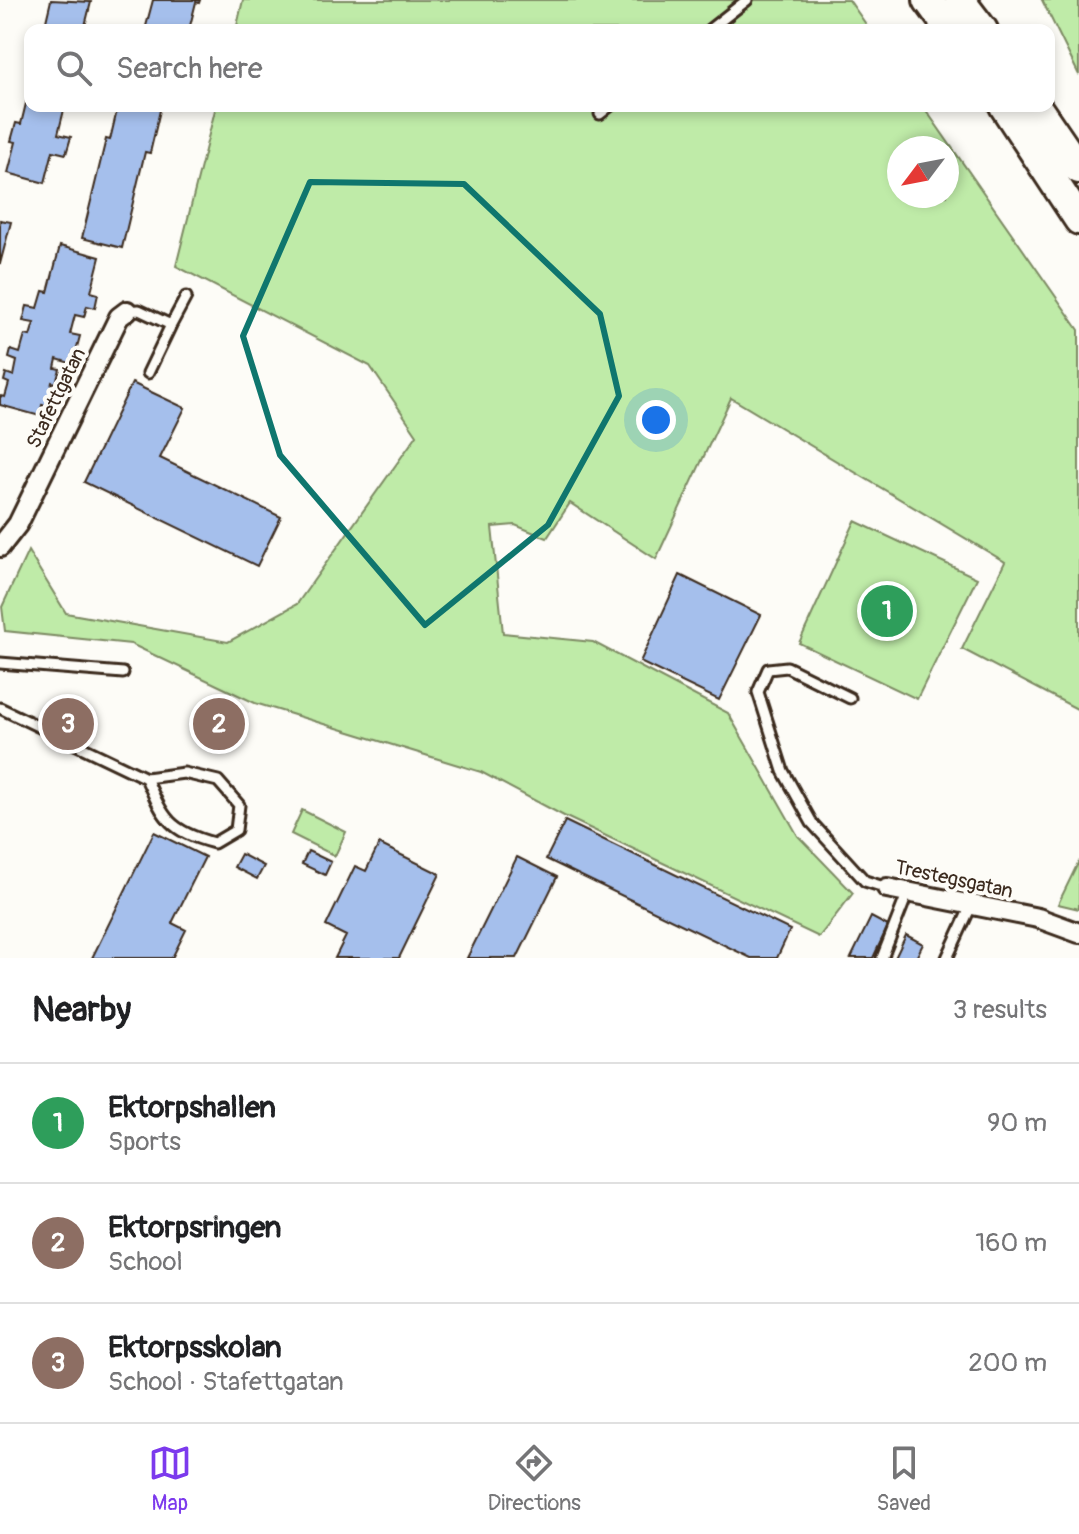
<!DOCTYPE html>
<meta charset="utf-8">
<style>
:root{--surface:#fff;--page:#f6f6f6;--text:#202124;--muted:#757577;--line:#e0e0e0;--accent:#7c3aed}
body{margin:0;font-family:Pangolin,sans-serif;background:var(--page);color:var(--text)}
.compass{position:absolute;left:887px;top:136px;width:72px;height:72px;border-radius:50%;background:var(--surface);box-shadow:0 4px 12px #0003;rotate:238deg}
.you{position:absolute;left:656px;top:420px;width:28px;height:28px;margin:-20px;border:6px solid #fff;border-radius:50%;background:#1a73e8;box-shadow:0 0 0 12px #1a73e833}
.badge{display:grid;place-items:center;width:52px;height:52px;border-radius:50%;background:var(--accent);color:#fff;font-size:26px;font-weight:700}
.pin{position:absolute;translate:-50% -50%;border:4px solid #fff;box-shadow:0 2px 8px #0006}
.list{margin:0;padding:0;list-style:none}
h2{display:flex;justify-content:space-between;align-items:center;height:104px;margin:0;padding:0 32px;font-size:34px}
h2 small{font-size:26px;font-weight:400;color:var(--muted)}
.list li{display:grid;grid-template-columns:52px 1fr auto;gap:24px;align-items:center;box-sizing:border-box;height:120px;padding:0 32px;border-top:2px solid var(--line)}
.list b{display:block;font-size:30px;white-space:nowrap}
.list p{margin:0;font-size:26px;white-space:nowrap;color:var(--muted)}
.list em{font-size:26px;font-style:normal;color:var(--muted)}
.icon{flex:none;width:44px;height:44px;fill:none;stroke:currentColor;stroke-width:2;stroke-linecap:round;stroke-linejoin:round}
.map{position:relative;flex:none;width:1079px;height:958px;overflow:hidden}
.search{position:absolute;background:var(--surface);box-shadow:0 4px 12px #0003;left:24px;right:24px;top:24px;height:88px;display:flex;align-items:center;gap:20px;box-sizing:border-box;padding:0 28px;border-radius:16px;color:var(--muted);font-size:30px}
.sheet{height:464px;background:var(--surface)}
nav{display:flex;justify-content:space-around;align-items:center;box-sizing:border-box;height:112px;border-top:2px solid var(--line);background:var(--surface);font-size:22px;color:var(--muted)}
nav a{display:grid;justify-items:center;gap:4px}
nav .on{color:var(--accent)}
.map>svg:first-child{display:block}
.green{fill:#bfeba8;stroke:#7d8a63;stroke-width:2;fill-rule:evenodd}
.building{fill:#a5bfec;stroke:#3b2a1e;stroke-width:2}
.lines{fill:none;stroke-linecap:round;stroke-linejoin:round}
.service-casing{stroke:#3b2a1e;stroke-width:15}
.minor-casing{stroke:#3b2a1e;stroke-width:24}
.trunk-casing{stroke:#3b2a1e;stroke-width:34}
.service{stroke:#fdfcf7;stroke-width:9}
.minor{stroke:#fdfcf7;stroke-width:18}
.trunk{stroke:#fdfcf7;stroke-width:28}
.marked{fill:none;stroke:#0f766e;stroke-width:6;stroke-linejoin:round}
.labels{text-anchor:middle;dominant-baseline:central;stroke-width:8;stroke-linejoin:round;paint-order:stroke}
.street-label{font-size:20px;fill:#3b2a1e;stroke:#fdfcf7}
</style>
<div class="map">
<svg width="1079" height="958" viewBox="0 0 1079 958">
<rect width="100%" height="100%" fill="#fdfcf7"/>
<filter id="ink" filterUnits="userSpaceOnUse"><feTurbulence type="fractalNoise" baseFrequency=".0125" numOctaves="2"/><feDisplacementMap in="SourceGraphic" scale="16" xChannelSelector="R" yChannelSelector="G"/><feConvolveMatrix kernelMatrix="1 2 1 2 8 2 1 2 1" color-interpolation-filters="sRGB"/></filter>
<g filter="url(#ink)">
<path class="green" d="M243,0H849L870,30H236Z
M1042,0H1079V75Z
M216,106H923L1079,330V710L962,649L1005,562L731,398L656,559L570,503L547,538L515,525L492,527L503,633L593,642L728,713L798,836L853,893L819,937L564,816L481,772L255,703L131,644L5,631L2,607L28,551L66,613L228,642L297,604L417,435L370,366L176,266ZM899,148H947V196H899Z
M855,521L977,578L917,699L799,643Z
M302,810L346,832L335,856L291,834Z
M1079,861V909L1058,904Z"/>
<path class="building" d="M51,0L91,2L84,30H44Z
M153,0H200L199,3L196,2L189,30H145Z
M30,87V106H65L58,134L71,137L66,154L53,151L45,183L8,173L16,142L11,141L16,123L21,124Z
M118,106H161L150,153L145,152L122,248L82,238L106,139L110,140Z
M0,220L11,222L0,264Z
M60,246L100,257L91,292L98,294L95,308L87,306L84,317L75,315L70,334L80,336L76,351L74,350L70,363L57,359L55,368L60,369L56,383L52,382L50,392L57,394L54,407L42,405L40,416L0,405V396L5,397L9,383L4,381L6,373L14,376L17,361L9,358L11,350L20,353L25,335L30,336L34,323L23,321L27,306L38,308L43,291L48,292Z
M132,383L185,408L160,458L281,517L257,566L84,482Z
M680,575L761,615L719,700L640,662Z
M565,821L790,930L777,958H751L546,859Z
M154,832L205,857L172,923L186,930L172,958H92Z
M379,844L440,874L399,958H335L346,936L326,926L355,866L366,871Z
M308,851L331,862L325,875L302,864Z
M241,854L264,866L257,879L234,867Z
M517,857L557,877L517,958H467Z
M871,917L888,926L873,958H851Z
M906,935L923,944L916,958H895Z"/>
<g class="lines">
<defs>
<path id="service" d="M709,30L747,0
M600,114L610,106
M127,311L139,310L171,325L148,373
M171,325L186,297
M0,663L123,673
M850,698L787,667L768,669L758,692L783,771L812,823L865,881L887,888
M0,708L146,778L184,773L218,781L239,805L236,830L214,843C169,831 164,819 146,778
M882,958L908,892
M947,958L971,906"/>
<path id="minor" d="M0,547L18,524L119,317L127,311
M887,888L1038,918L1079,933"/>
<path id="trunk" d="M928,0L950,30
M960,0L983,30
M1004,106L1079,220
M1036,106L1079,169"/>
</defs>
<use href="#service" class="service-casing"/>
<use href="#minor" class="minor-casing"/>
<use href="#trunk" class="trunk-casing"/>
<use href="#service" class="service"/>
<use href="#minor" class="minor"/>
<use href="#trunk" class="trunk"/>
</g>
</g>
<path class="marked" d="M310,182L464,184L600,314L619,396L548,525L425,625L280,455L243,336Z"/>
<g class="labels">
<g class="street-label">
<text transform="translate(56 398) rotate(-64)">Stafettgatan</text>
<text transform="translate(954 879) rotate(12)">Trestegsgatan</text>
</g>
</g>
</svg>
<svg class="compass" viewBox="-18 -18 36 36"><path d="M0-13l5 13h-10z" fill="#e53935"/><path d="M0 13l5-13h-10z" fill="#757577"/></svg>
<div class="you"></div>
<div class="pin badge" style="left:887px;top:611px;background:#2e9e5b">1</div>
<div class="pin badge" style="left:219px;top:724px;background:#8d6e63">2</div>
<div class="pin badge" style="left:68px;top:724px;background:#8d6e63">3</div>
<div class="search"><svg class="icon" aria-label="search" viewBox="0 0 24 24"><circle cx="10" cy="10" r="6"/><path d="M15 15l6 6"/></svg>Search here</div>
</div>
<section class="sheet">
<h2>Nearby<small>3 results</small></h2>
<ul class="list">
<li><span class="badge" style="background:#2e9e5b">1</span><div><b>Ektorpshallen</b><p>Sports</p></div><em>90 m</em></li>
<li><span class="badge" style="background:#8d6e63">2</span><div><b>Ektorpsringen</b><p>School</p></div><em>160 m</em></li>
<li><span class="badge" style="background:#8d6e63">3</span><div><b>Ektorpsskolan</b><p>School · Stafettgatan</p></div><em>200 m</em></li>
</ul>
</section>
<nav>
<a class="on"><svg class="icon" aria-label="map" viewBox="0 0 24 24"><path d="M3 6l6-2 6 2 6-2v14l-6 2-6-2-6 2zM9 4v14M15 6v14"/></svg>Map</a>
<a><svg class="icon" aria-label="directions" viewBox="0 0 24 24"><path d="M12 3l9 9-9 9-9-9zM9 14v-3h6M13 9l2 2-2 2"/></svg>Directions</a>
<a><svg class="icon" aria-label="saved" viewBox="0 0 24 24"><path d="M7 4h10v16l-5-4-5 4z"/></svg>Saved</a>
</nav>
